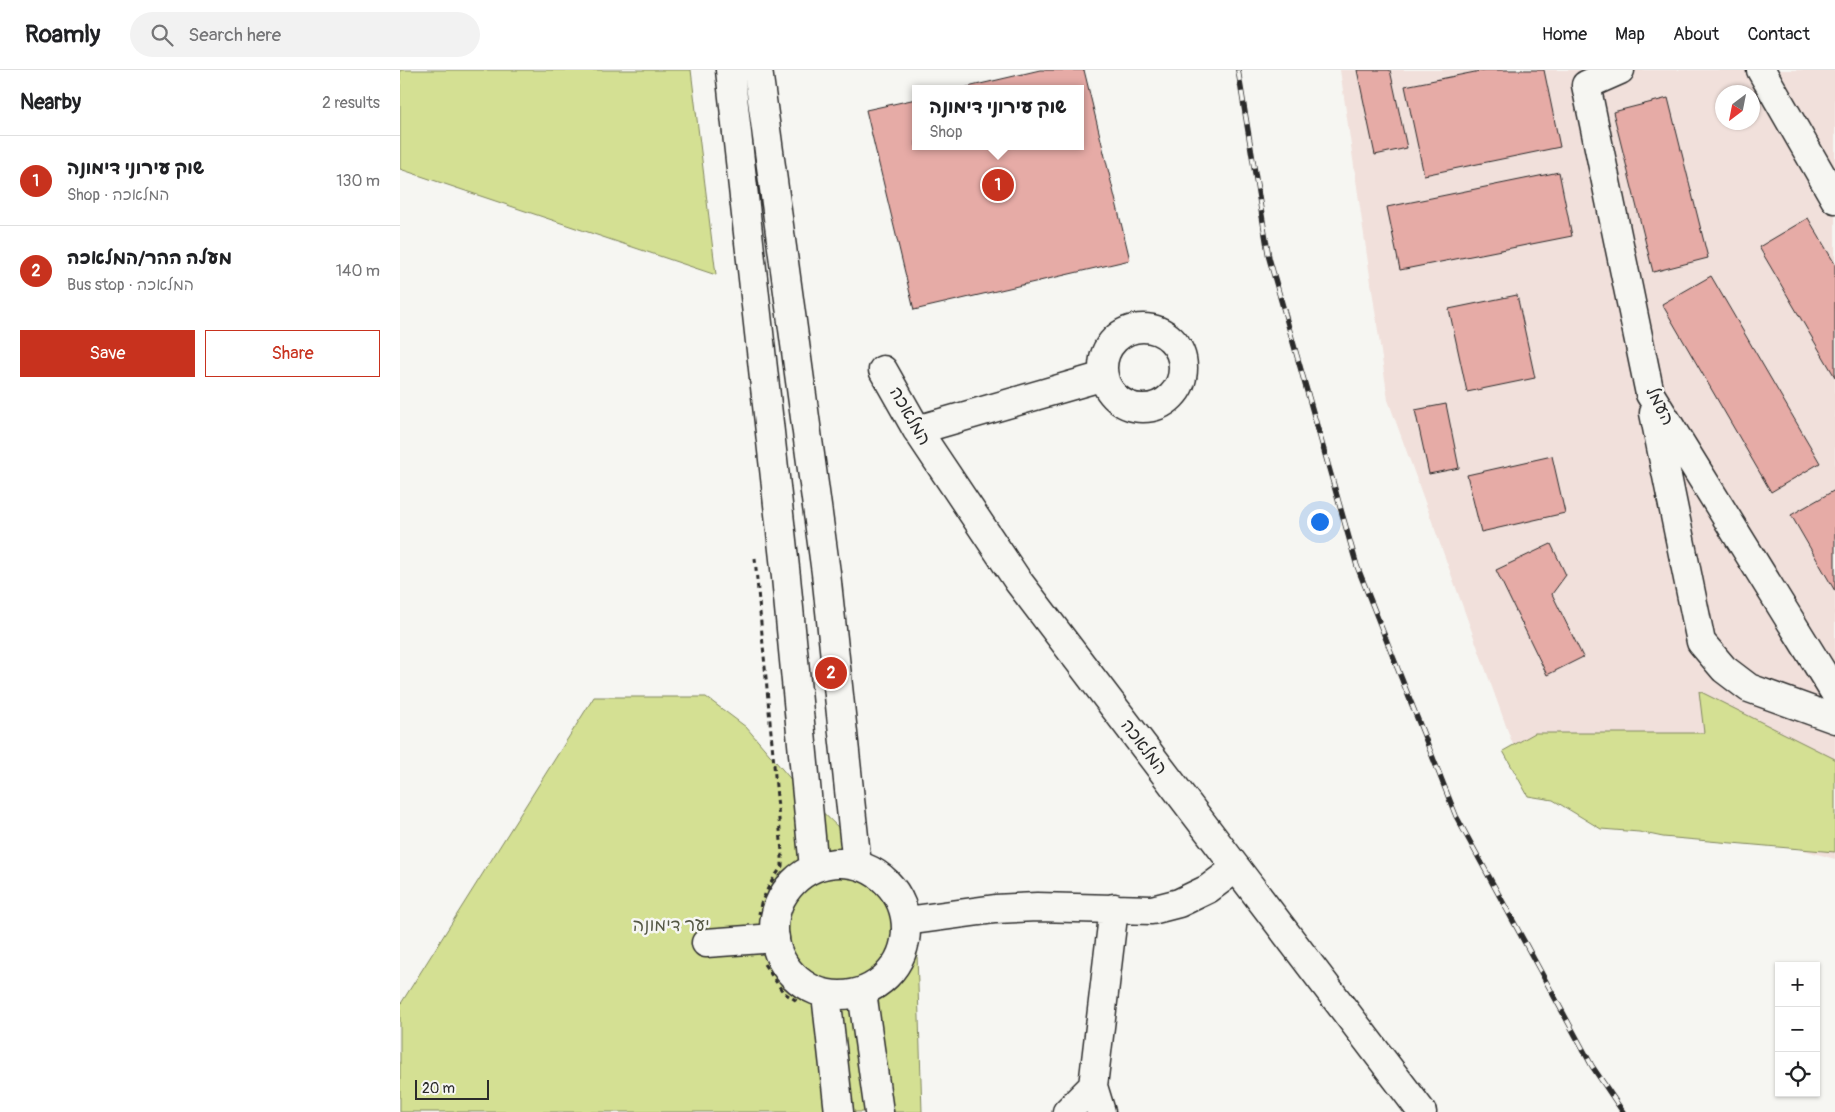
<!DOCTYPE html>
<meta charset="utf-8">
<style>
:root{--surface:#fff;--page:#f2f2f2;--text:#202124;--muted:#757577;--line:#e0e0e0;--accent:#c8321e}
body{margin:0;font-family:Pangolin,"Playpen Sans Hebrew",sans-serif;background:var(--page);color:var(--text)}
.controls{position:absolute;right:15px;bottom:15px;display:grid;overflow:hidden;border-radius:0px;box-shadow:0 1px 4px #0004}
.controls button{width:45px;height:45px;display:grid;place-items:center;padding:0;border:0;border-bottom:1px solid var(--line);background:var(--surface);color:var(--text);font:25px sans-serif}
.compass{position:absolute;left:1315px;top:15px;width:45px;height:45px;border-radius:50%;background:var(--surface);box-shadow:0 1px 4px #0004;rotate:212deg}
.scale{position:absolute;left:15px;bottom:12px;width:74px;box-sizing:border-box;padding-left:5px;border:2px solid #2b2b2b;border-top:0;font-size:14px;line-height:18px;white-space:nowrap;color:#2b2b2b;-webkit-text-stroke:4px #f6f6f2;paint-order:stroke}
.you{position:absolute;left:919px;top:451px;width:18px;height:18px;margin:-12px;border:4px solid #fff;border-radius:50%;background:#1a73e8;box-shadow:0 0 0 8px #1a73e833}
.badge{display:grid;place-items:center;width:32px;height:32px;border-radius:50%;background:var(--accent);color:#fff;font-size:16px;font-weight:700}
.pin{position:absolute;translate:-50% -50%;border:2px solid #fff;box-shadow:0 1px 5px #0006}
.popup{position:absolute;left:512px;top:15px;width:172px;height:65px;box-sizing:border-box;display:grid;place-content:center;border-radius:0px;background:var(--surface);filter:drop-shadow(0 1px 4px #0005);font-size:16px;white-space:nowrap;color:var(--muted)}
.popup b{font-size:19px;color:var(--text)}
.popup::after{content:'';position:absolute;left:50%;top:100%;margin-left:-10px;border:10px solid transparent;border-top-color:var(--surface)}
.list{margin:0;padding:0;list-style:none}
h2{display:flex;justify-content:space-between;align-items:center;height:65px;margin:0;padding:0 20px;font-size:21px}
h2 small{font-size:16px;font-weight:400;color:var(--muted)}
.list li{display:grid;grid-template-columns:32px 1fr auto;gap:15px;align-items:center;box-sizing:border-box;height:90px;padding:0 20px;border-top:1px solid var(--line)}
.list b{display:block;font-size:19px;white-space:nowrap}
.list p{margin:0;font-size:16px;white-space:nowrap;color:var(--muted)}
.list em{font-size:16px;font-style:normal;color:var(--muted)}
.actions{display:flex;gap:10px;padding:15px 20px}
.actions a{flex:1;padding:11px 0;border:1px solid var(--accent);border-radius:0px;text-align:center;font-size:18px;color:var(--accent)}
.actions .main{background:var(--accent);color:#fff}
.icon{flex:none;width:28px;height:28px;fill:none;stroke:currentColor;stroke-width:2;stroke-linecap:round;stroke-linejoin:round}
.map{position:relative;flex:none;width:1435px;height:1042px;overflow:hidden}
header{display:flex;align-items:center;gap:30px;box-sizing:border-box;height:70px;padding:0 25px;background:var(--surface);border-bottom:1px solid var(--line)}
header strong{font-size:24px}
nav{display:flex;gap:28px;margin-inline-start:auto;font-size:18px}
.search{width:350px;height:45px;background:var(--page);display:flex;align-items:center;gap:12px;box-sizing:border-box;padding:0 18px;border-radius:28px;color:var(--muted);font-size:19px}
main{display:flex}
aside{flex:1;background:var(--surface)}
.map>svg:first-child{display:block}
.built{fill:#f1e0db;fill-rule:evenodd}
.green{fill:#d4e093;stroke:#80865f}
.building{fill:#e6aba6;stroke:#2b2b2b}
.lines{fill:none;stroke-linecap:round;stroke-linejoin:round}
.minor-casing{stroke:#2b2b2b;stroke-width:31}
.major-casing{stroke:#2b2b2b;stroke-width:31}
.path{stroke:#2b2b2b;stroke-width:3;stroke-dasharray:5 4;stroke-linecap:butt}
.minor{stroke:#f6f6f2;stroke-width:28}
.major{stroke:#f6f6f2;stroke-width:28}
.rail-casing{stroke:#2b2b2b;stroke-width:5.5}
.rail{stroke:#f6f6f2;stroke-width:4;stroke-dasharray:11;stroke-linecap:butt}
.labels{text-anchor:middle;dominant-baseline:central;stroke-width:5;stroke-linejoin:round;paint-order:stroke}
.street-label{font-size:18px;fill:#2b2b2b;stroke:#f6f6f2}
.park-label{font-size:18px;fill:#555845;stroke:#f6f6f2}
</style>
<header>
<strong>Roamly</strong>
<div class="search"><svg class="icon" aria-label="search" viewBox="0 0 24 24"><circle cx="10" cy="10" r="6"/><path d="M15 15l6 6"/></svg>Search here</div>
<nav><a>Home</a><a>Map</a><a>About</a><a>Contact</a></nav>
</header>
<main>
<aside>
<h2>Nearby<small>2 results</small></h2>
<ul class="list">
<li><span class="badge">1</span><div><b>שוק עירוני דימונה</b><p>Shop · המלאכה</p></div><em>130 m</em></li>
<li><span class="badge">2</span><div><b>מעלה ההר/המלאכה</b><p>Bus stop · המלאכה</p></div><em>140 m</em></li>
</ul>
<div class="actions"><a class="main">Save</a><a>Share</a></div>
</aside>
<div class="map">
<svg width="1435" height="1042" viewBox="0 0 1435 1042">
<rect width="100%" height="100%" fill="#f6f6f2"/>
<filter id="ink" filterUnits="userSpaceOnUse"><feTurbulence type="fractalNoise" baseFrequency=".02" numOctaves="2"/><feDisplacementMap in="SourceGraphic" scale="10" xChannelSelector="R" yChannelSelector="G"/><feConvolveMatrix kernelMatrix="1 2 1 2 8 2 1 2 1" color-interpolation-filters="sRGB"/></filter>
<g filter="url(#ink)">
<path class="built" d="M940,0H1435V789L1122,700L988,330ZM1322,22H1352V52H1322Z"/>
<path class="green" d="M0,0H291L316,205L0,99Z
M1299,621L1435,689V782L1263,767L1239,762L1201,759L1153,730L1128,726L1103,681L1135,663H1304Z
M194,627H306L346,657L400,720L444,763L517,884L522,1042H0V935Z"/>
<path class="building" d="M640,0H684L730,190L514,240L466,40L516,29V76H680V19H559Z
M957,0H990L1007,78L975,85Z
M1085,0H1144L1160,77L1024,105L1005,16Z
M1268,28L1308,188L1253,202L1213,42Z
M1159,102L1172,166L1000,200L987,137Z
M1408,148L1435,194V307L1359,177Z
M1311,206L1420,393L1371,422L1262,234Z
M1117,225L1135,308L1067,322L1049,239Z
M1046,334L1059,398L1029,404L1015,340Z
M1152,386L1165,443L1081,462L1067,405Z
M1435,420V521L1391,445Z
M1151,474L1166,505L1152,524L1183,587L1147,605L1096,500Z"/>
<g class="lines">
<defs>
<path id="minor" d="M1220,0L1186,15L1250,324L1435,623
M1361,0L1435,129
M703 298a40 40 0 1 1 80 0a40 40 0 1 1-80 0Z
M483,300L517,360L618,511L1022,1042
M1254,343L1301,572L1324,599L1349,618L1435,649
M517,360L704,306
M506,851L595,839L637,837L752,840L779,833L808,819L836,798
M306,873L375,868
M667,1042L693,1016
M701,1042L693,1016L714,838"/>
<path id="major" d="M330,0L386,507L414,798
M358,0L426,503L457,795
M374 859a66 66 0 1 1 132 0a66 66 0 1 1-132 0Z
M462,922L479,1042
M426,924L439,1042"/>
</defs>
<use href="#minor" class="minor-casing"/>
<use href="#major" class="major-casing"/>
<path class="path" d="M355,488L382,782V796L370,814L361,833L359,844
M364,894L383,922L400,933"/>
<use href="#minor" class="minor"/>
<use href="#major" class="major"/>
<defs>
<path id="rail" d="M838,0L869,188L957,496L1056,746L1192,996L1223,1042"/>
</defs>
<use href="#rail" class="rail-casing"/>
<use href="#rail" class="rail"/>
</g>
</g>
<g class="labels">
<g class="street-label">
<text transform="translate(1260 336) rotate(63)">העמל</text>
<text transform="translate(510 346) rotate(60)">המלאכה</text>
<text transform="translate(744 677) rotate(53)">המלאכה</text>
</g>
<g class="park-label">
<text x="271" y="855">יער דימונה</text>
</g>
</g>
</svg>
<div class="controls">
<button>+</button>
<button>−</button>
<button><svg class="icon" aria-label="locate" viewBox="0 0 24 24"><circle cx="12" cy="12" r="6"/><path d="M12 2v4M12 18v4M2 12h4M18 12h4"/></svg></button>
</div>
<svg class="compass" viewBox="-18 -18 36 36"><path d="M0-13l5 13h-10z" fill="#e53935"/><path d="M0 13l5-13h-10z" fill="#757577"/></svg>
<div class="scale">20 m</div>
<div class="you"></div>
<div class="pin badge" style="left:598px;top:115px">1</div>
<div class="popup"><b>שוק עירוני דימונה</b>Shop</div>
<div class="pin badge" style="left:431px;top:603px">2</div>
</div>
</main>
